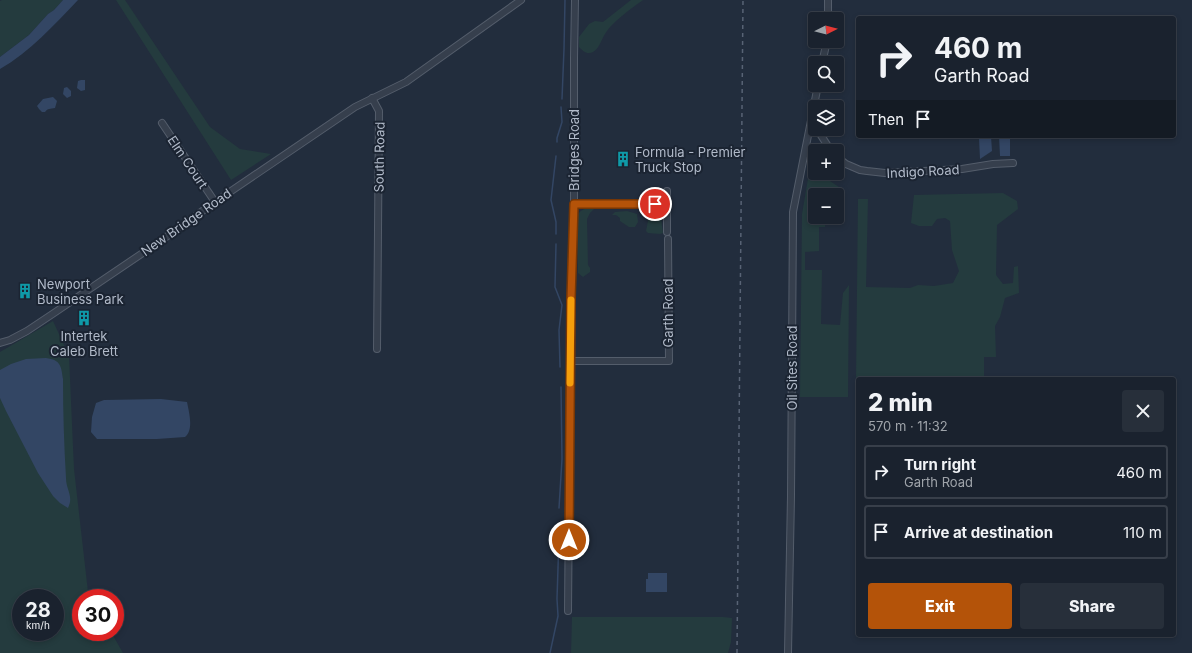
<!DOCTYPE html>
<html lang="en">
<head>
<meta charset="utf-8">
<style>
	body { margin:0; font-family:Inter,sans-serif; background:#272f3a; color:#f1f3f6; height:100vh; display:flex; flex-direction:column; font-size:15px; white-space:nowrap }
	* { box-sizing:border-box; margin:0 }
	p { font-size:13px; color:#9fa4aa }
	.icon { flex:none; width:22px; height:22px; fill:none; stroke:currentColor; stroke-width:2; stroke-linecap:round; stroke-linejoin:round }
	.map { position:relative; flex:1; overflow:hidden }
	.panel { position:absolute; left:856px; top:377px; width:320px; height:260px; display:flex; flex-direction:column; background:#1a222e; border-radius:4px; box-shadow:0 2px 6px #0003,0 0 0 1px #383f4a }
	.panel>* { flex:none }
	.guide { position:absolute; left:856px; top:16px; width:320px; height:122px; border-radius:4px; box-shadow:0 2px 6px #0003,0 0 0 1px #383f4a; background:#1a222e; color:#f1f3f6; overflow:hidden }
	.needle { width:26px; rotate:84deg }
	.controls { position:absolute; left:808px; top:12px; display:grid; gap:8px }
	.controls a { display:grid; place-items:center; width:36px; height:36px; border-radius:4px; background:#1a222e; box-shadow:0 2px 6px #0003,0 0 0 1px #383f4a; font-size:20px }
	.speed { position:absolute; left:12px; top:589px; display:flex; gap:8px; font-size:20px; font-weight:700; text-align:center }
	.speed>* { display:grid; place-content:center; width:52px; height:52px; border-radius:50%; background:#1a222e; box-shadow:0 2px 6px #0003,0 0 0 1px #383f4a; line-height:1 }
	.speed small { font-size:10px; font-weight:400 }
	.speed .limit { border:6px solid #d22; background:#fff; color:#111 }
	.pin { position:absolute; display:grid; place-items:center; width:34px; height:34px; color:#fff; margin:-17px; border:2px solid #fff; border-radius:50%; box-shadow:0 1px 4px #0007 }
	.me { position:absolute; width:44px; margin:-22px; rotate:0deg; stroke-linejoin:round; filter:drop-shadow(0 0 3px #0008) }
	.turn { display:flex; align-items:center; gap:14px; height:84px; padding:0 12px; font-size:18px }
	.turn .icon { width:52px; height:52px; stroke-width:2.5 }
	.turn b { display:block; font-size:28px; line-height:34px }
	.then { display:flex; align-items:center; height:38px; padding:0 12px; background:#0003; gap:8px; font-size:15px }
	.round { display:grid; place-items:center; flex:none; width:42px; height:42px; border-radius:4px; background:#272f3a }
	.overview { display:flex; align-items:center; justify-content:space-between; height:68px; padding:0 12px }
	h1 { font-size:24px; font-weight:800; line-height:30px }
	.cta { display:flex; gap:8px; margin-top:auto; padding:8px 12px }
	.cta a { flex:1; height:46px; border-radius:4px; background:#b45309; color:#fff; font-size:16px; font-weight:800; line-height:46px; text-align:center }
	.cta a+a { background:#272f3a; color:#f1f3f6 }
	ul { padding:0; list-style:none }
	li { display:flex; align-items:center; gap:12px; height:54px; margin:0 8px 6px; padding:0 4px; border:2px solid #383f4a; border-radius:4px }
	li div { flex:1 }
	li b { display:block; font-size:15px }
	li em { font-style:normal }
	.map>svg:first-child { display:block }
	.green { fill:#243b3e; fill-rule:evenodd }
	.water { fill:#334664 }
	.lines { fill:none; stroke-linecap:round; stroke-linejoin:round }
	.stream { stroke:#334664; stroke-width:1.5 }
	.minor-casing { stroke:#545d6b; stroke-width:8 }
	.minor { stroke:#363f4d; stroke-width:6 }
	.rail { stroke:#586375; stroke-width:1.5; stroke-dasharray:4 4; stroke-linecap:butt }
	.route-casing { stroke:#753606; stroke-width:10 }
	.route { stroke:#b45309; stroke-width:7 }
	.slow { stroke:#f59e0b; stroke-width:7 }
	.labels { text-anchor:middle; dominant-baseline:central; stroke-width:4; stroke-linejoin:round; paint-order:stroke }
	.street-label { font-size:13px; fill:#b1bac9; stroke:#1b2432 }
	.poi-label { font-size:13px; fill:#b1bac9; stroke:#1b2432; text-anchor:start }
</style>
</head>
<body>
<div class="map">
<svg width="1192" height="653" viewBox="0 0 1192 653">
	<rect width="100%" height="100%" fill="#222d3d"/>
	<path class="green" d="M2,0H63L54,10L48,14L29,35L0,57V1Z
		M116,0H125L210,127L240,149L271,154L231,180Z
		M631,0H643C633,7 614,21 607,31C602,37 600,48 593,52C587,55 583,51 579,47V37L589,24L595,21L603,22Z
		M814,164L815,165V173H822L827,179L839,187L838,206H837V195H815V217H825V227H819V251L805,252V270H822L821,324L840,325L843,293L849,285L848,397H800L802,214L810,167Z
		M1003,193L1017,201L1018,209L997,225L996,275L1003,284L1013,283L1014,267L1018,266L1019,293L1005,298L1000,317L995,326L996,357H984V379H858V473L855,471L858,199H868L866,287L910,288L918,285L934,286L953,283L959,271L952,250L950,221L945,218L937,219L932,226H919L911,223L914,195Z
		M587,208H595L590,213L587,219L588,265L590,268V272L583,277L578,273L577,217C579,211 582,210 587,208Z
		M627,211L637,214L638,222L635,227H629L620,221V218L616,215H612L615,212Z
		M650,211L656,212L661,219L663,233L660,234L648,233L646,231Z
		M53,321L69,356L74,469L88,592L92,598H81V632H111L123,653H0V352ZM21,598H55V632H21Z
		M572,617H723L732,618L731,642L728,653H571Z"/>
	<path class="water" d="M63,0H78C54,25 30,52 0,69V57L29,35L48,14L54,10Z
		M81,80H85V90L81,91L77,88L78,81Z
		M67,87L71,91V96L67,98L63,94L64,88Z
		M53,97L57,101L55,108C50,109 48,108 45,112H42L39,109L37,106L43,99Z
		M991,136L992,151L980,159L979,138Z
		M999,136H1010V156H1000Z
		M46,358C61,360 61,366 63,379C63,412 64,445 66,478C66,490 74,496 68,508L60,503L53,496L38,473L6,411L0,398V370L11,364L26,359Z
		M161,399L187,402C189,412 194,430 185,437L157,439H97L91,432L92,417L96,403L104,400Z
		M648,573H667V592H646V579H648Z"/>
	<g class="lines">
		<path class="stream" d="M562,99L564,49L565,0
			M557,142V138L562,122L561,107
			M556,234V222L551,200L556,156
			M556,244L555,287L562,305L559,330L560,367
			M559,508L562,459L561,387
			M550,653L558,616L557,599L559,537"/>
		<g class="minor-casing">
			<path id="minor" d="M828,19V0
				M822,63L827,41
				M372,98L379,111L377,349
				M162,123L215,202
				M817,129L831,151
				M837,157L846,164L860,170L867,171L885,173L962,169L993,164L1013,163
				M667,191V232
				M574,204L667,203
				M0,343L10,340L27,331L54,313L159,242L215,202L355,107L406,82L521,0
				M570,361H669L668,239
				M568,611L571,282L574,204V58L575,0
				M788,653L791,496L793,212L818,85"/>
		</g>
		<use href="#minor" class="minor"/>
		<path class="rail" d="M737,653L743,0"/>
	</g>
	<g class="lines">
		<g class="route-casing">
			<path id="route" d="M569,540L571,298L574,204H655"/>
		</g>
		<use href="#route" class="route"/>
		<path class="slow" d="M570,383L571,300"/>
	</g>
	<defs>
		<g id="building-bare" transform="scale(1.2)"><path d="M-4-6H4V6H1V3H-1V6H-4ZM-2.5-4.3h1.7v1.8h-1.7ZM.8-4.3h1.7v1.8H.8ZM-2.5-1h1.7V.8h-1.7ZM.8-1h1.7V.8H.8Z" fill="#0f9aa8" stroke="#1b2432" stroke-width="2.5" paint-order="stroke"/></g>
	</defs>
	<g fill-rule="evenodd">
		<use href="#building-bare" x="623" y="159"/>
		<use href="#building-bare" x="25" y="291"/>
		<use href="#building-bare" x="84" y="318"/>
	</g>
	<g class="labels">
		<g class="street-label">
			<text transform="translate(574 150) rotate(-90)">Bridges Road</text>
			<text transform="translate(379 157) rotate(-89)">South Road</text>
			<text transform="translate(188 162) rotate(56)">Elm Court</text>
			<text transform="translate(923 171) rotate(-3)">Indigo Road</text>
			<text transform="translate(186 222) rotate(-35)">New Bridge Road</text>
			<text transform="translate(668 313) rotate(-90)">Garth Road</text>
			<text transform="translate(792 368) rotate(-90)">Oil Sites Road</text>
		</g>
		<g class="poi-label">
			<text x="635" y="152">Formula - Premier<tspan x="635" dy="15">Truck Stop</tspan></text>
			<text x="37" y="284">Newport<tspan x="37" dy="15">Business Park</tspan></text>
			<text x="84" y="336" text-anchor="middle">Intertek<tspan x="84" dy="15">Caleb Brett</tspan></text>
		</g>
	</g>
</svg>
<div class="controls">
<a><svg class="needle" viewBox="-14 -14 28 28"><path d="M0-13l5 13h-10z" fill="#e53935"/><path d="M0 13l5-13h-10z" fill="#9fa4aa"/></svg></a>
<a><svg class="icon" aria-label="search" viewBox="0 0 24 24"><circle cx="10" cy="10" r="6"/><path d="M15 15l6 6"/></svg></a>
<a><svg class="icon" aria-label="layers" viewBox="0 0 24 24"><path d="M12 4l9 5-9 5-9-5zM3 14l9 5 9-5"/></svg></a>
<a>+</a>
<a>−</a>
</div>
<div class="speed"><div>28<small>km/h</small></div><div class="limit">30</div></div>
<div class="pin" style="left:655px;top:204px;background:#d93025"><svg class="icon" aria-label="arrive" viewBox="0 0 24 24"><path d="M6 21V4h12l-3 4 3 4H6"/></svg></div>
<svg class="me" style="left:569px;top:540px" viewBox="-20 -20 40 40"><circle r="17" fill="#b45309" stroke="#fff" stroke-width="3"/><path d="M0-11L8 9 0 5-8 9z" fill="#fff"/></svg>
<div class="guide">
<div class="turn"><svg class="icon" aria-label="right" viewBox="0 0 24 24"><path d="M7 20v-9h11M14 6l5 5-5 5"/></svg><div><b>460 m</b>Garth Road</div></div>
<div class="then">Then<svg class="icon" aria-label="arrive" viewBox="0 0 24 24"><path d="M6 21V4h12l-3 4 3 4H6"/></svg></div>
</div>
<section class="panel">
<div class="overview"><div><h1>2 min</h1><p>570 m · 11:32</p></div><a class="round"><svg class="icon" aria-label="close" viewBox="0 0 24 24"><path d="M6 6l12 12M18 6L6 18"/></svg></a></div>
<ul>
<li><svg class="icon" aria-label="right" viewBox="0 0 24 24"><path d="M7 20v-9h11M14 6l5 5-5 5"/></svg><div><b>Turn right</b><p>Garth Road</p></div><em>460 m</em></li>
<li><svg class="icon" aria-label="arrive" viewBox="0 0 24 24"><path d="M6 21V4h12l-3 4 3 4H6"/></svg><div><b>Arrive at destination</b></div><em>110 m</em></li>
</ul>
<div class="cta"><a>Exit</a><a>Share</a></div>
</section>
</div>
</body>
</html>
